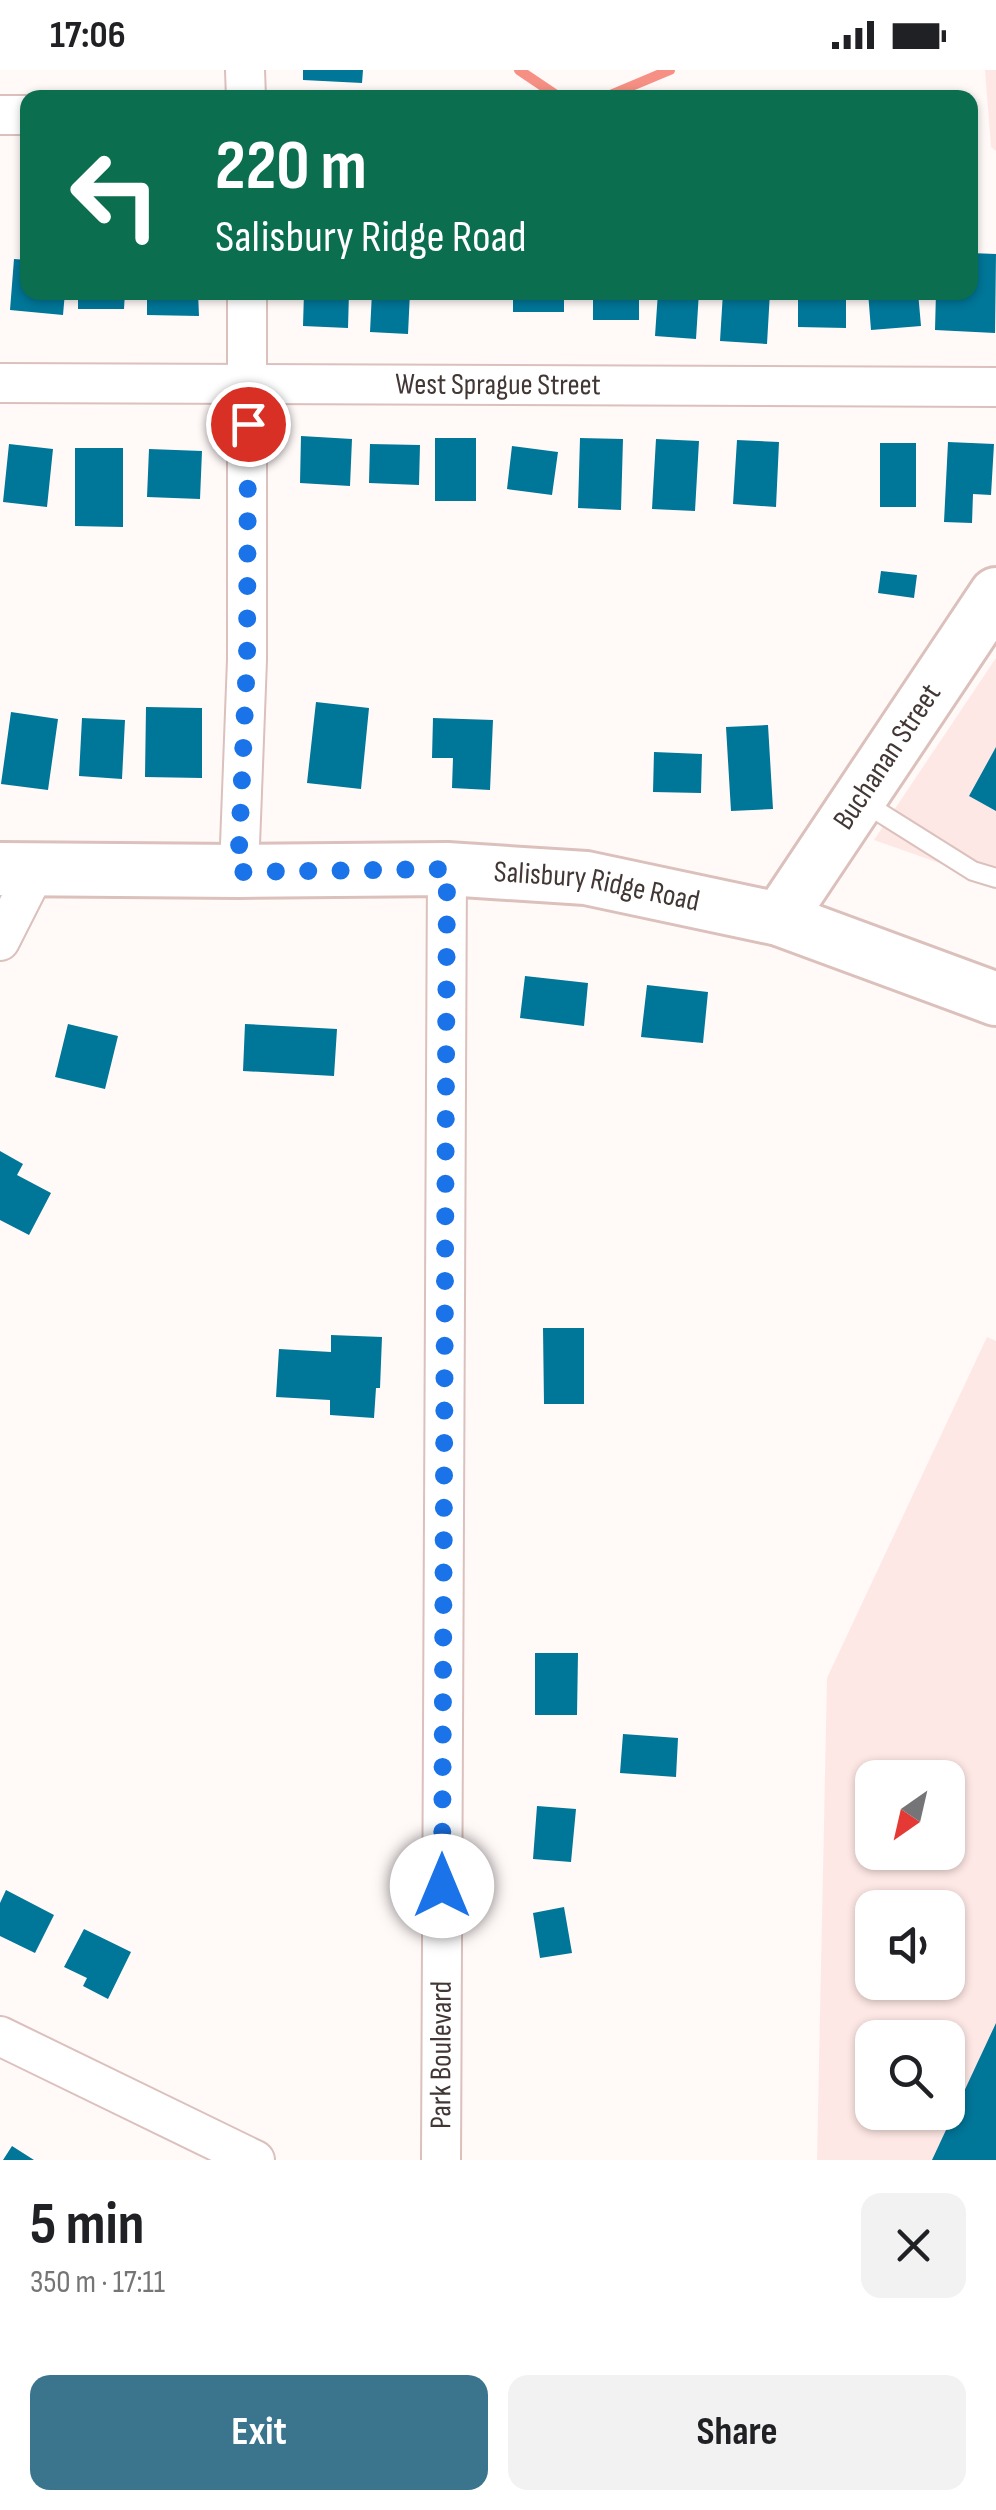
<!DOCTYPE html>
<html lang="en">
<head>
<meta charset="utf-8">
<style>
	body { margin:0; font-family:"Sofia Sans Condensed",sans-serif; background:#f2f2f2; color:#202124; height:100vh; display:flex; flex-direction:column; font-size:38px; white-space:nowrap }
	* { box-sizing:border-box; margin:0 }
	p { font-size:32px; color:#757577 }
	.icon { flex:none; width:55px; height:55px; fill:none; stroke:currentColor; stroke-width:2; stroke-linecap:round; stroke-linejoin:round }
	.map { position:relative; height:2090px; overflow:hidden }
	.details { display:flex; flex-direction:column; background:#fff; flex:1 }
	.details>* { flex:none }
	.banner { position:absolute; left:20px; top:20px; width:958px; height:210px; border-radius:20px; box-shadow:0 2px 8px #0004; background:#0b6e4f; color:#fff; overflow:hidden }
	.needle { width:65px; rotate:214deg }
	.buttons { position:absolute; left:855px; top:1690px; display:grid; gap:20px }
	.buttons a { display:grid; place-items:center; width:110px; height:110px; border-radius:20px; background:#fff; box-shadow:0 2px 8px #0004; font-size:50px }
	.pin { position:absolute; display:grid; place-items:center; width:85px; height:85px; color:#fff; margin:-42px; border:5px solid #fff; border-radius:50%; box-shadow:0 2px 10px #0007 }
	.me { position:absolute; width:110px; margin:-55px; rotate:0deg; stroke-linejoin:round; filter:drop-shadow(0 0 8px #0008) }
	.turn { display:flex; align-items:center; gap:35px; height:210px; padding:0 30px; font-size:45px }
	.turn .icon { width:130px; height:130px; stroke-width:2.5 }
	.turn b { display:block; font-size:70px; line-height:85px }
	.round { display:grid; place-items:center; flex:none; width:105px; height:105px; border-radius:20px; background:#f2f2f2 }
	.summary { display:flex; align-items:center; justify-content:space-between; height:170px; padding:0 30px }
	h1 { font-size:60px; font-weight:700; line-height:75px }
	.button { display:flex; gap:20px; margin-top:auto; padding:20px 30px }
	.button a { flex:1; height:115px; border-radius:20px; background:#3a758d; color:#fff; font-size:40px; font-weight:700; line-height:115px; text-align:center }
	.button a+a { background:#f2f2f2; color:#202124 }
	.status { display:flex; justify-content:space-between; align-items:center; height:70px; padding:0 50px; background:#fff; direction:ltr }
	.status svg { height:28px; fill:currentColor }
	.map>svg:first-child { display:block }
	.built { fill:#fee8e5; fill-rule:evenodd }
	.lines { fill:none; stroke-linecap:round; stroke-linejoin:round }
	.stream { stroke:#f79084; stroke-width:10 }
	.building { fill:#007698 }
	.lane-casing { stroke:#dbc0bc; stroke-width:22 }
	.street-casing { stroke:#dbc0bc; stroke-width:42 }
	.secondary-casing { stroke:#dbc0bc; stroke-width:58 }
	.lane { stroke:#fff; stroke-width:18 }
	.street { stroke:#fff; stroke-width:38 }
	.secondary { stroke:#fff; stroke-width:52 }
	.route { stroke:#1a73e8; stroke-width:18; stroke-dasharray:0 32.4 }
	.labels { text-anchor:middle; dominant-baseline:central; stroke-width:10; stroke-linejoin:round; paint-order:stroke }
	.street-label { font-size:30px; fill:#423735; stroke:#fff9f8 }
</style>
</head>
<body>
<div class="status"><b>17:06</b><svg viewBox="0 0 49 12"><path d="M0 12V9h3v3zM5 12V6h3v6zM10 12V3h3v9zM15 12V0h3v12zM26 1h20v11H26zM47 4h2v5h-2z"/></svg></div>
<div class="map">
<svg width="996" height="2090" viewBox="0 0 996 2090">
	<rect width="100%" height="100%" fill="#fff9f8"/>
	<path class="built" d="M985,0H996V81L991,77Z
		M996,588V813L874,770Z
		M987,1267L996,1271V2090H817L827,1608ZM872,1708H948V1782H872ZM872,1838H948V1912H872ZM872,1968H948V2042H872Z"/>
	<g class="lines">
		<path class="stream" d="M519,0L556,25L591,28
			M603,28L670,0"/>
	</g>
	<path class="building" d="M303,0H363L362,13L303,10Z
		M970,183L996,184L995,263L935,260L936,222H970Z
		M14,189L28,190V222H65L63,245L10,240Z
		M78,222H125L124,239H78Z
		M147,222H198L199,246L147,245Z
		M304,222H349L348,258L303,256Z
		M372,222H410L408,264L370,262Z
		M513,222H564V242H513Z
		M593,222H639V250H593Z
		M658,222H699L696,269L655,266Z
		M723,222H770L767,274L720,271Z
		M798,222H846V258L798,257Z
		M868,222H918L921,256L871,260Z
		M301,366L352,369L350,416L300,413Z
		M435,368H476V431H435Z
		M580,368L623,369L621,440L578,438Z
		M656,369L699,371L695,441L652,439Z
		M737,370L779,372L776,437L733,434Z
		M948,372L994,374L991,425L973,424L972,453L944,452Z
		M880,373H916V437H880Z
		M9,374L53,379L47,437L3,432Z
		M370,374L420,375L419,415L369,413Z
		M512,376L558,382L552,425L507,419Z
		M75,378H123V457L75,456Z
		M149,379L202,381L200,429L147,427Z
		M881,501L917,505L914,528L878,523Z
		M316,632L369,638L361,719L307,713Z
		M146,637L202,638V708L145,707Z
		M11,642L58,649L48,720L1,714Z
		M82,648L125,650L122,709L79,706Z
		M433,648L493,650L490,720L452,718L453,688H432Z
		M768,655L773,739L731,741L726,657Z
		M996,677V741L969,726Z
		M654,682L702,684L701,723L653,722Z
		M525,906L588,913L584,956L520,948Z
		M647,915L708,922L703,973L641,967Z
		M68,954L118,966L105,1019L55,1007Z
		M245,954L337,959L334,1006L243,1001Z
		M0,1081L23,1094L17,1105L51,1123L29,1165L0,1150Z
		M543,1258H584V1334H544Z
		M331,1265L382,1267L380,1318H376L374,1348L330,1345V1330L276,1327L279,1279L331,1282Z
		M535,1583H578L577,1645H535Z
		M623,1664L678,1668L676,1707L620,1703Z
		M537,1736L576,1739L571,1792L533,1789Z
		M6,1820L54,1845L35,1883L0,1866V1833Z
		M564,1837L572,1883L540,1888L533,1843Z
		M84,1859L131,1882L108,1929L83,1916L87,1908L64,1897Z
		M996,1953V2090H932Z
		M12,2076L34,2090H3Z"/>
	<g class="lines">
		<g class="lane-casing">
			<path id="lane" d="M863,732L973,801L996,808"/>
		</g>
		<g class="street-casing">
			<g id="street">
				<path d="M245,0L246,28"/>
				<path d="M0,45H28"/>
				<path id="s1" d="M0,313L996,317"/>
				<path d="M239,801L247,590V222"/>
				<path d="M0,871L36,800"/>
				<path d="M0,1966L255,2090"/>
				<path id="s2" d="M441,2090L447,799"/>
			</g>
		</g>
		<g class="secondary-casing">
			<g id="secondary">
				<path id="s3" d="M0,799L239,801L447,799L586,808L779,849L996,929"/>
				<path id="s4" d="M779,849L996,524"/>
			</g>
		</g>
		<use href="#lane" class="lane"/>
		<use href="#street" class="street"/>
		<use href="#secondary" class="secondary"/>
	</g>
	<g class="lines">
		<path class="route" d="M248,354L247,590L238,802L447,799L442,1816"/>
	</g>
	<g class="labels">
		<g class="street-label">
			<text stroke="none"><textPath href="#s1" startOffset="498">West Sprague Street</textPath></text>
			<text stroke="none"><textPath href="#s4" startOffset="195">Buchanan Street</textPath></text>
			<text stroke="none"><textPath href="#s3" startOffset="598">Salisbury Ridge Road</textPath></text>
			<text stroke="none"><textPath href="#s2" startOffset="105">Park Boulevard</textPath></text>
		</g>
	</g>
</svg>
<div class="buttons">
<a><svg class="needle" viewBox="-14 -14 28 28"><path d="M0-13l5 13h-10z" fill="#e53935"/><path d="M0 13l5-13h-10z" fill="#757577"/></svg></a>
<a><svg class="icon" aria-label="sound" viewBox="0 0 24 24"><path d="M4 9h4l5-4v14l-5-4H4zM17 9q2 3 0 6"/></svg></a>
<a><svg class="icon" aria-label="search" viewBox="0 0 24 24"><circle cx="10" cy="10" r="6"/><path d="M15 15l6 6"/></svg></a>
</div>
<div class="pin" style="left:248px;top:354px;background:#d93025"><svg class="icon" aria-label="arrive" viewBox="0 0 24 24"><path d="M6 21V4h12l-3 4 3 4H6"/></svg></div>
<svg class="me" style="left:442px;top:1816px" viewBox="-20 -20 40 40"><circle r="19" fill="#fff"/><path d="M0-13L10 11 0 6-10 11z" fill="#1a73e8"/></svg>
<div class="banner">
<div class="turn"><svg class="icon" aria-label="left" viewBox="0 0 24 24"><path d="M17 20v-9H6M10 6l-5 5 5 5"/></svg><div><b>220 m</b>Salisbury Ridge Road</div></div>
</div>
</div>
<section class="details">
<div class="summary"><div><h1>5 min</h1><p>350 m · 17:11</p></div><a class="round"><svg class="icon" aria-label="close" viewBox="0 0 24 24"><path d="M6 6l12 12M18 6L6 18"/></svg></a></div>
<div class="button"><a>Exit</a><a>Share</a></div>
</section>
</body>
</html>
